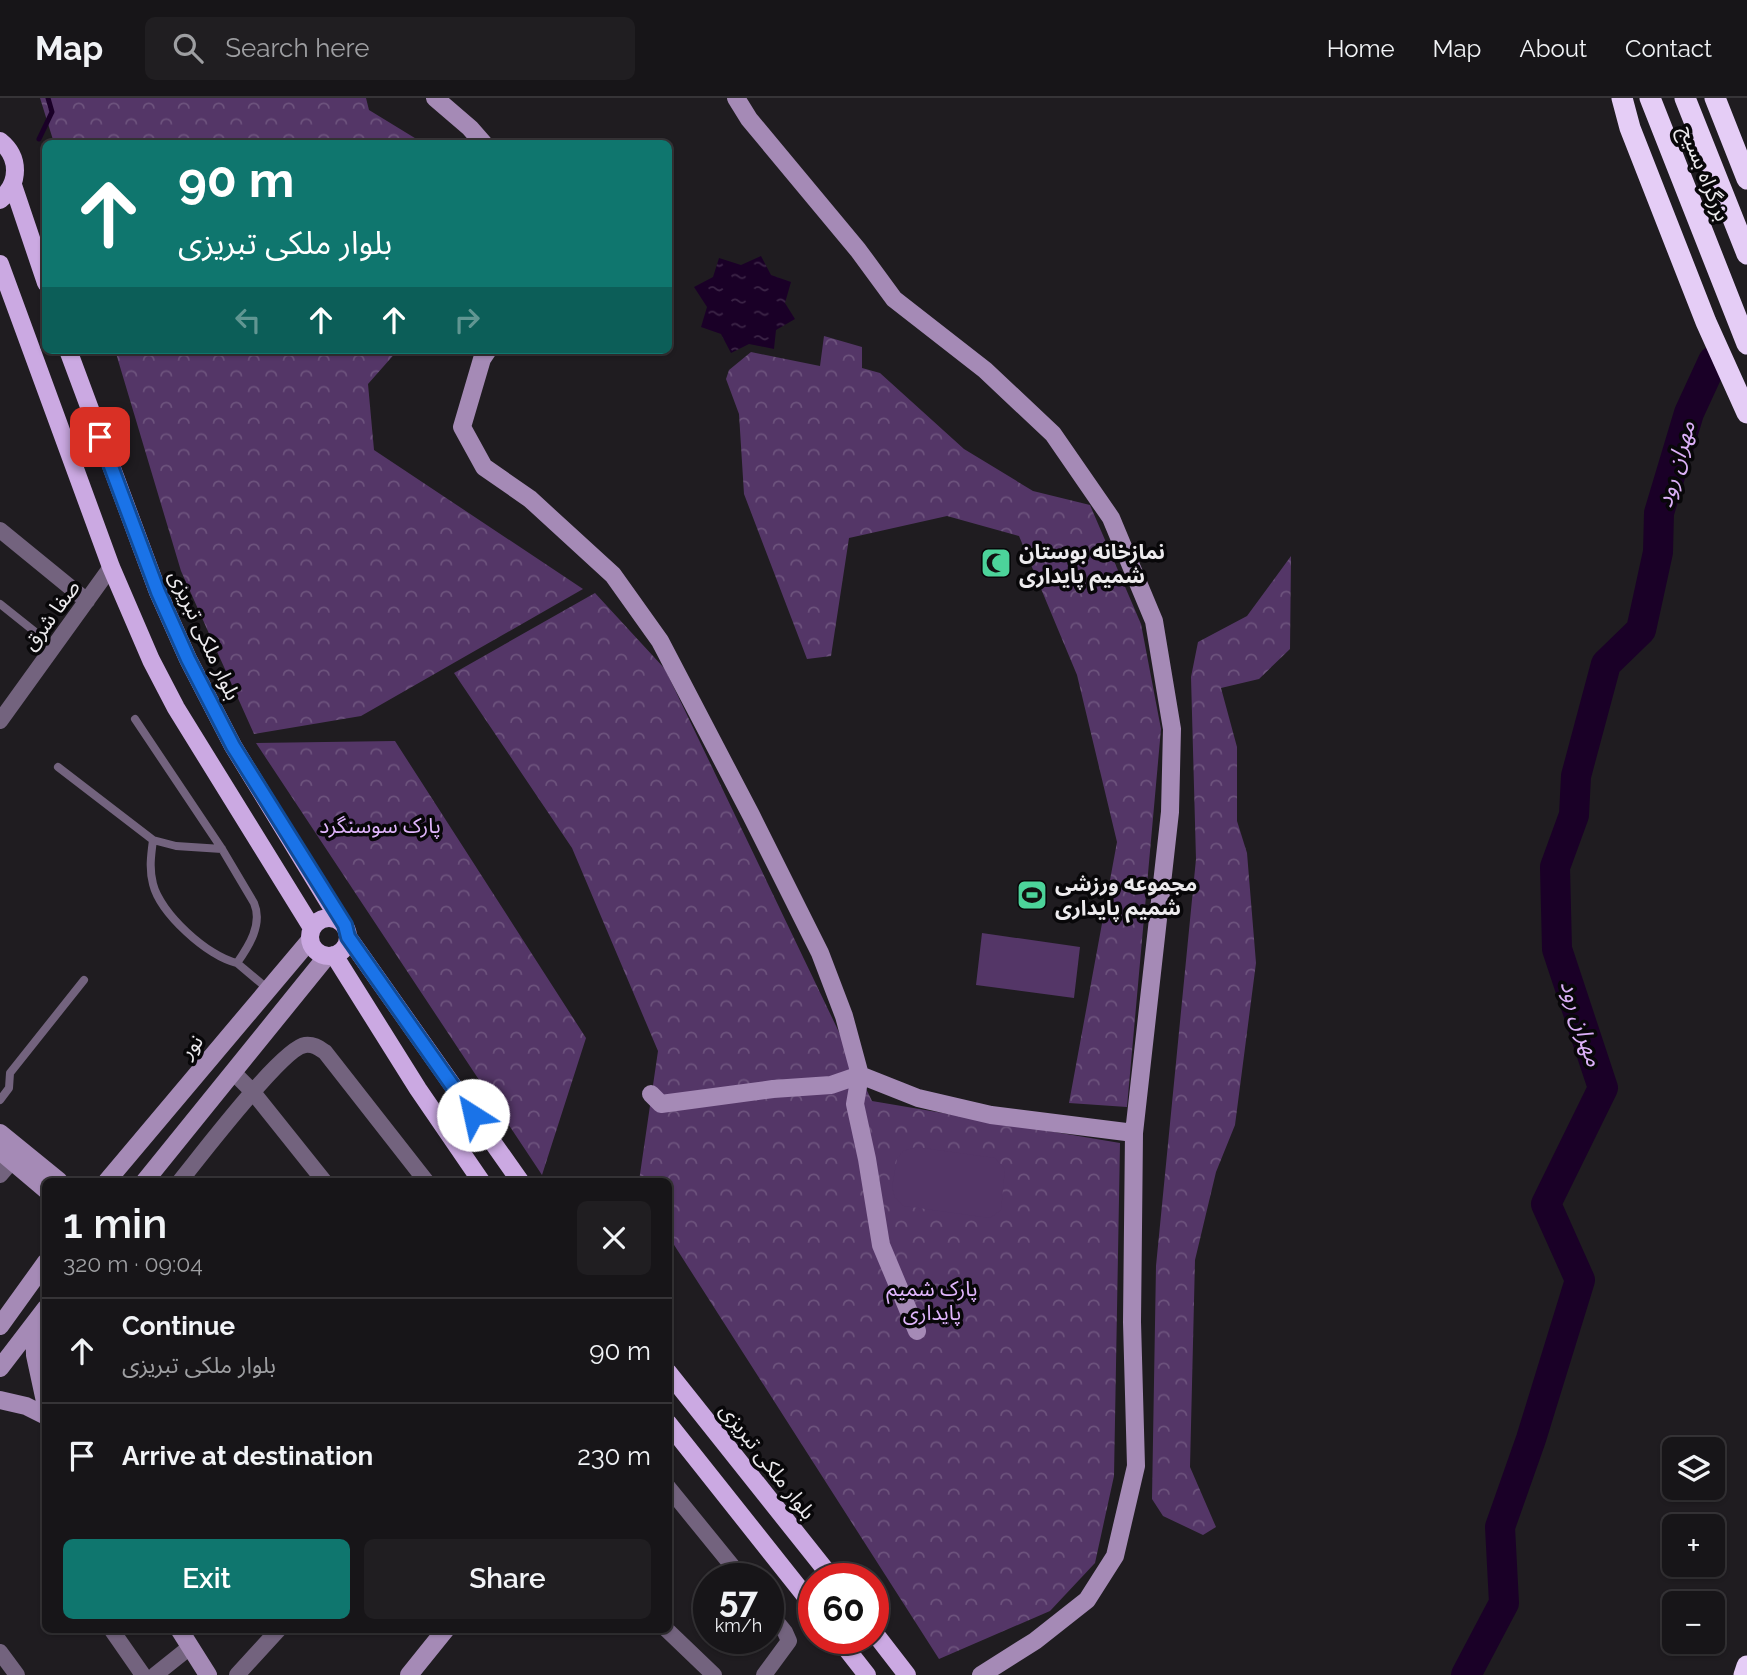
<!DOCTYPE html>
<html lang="en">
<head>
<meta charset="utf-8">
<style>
	body { margin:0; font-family:Raleway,"Noto Sans Arabic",sans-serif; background:#201e21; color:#f1f3f6; height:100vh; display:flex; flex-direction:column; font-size:26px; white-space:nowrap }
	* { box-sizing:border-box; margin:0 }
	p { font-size:23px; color:#9e9fa2 }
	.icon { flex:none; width:38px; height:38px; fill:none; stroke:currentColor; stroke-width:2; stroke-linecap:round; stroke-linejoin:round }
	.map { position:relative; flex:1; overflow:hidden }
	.details { position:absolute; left:42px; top:1080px; width:630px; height:455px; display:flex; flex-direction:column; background:#171518; border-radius:10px; box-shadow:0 2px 5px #0004,0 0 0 2px #363437 }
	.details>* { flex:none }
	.banner { position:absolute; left:42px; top:42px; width:630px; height:214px; border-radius:10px; box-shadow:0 2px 5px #0004,0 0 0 2px #363437; background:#0f766e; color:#fff; overflow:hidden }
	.fabs { position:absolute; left:1662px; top:1339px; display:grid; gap:14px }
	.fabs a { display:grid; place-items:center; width:63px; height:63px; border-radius:10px; background:#171518; box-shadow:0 2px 5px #0004,0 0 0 2px #363437; font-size:35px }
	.speed { position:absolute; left:693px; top:1465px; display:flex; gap:14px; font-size:35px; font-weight:700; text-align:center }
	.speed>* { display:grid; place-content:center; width:91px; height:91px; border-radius:50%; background:#171518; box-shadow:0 2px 5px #0004,0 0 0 2px #363437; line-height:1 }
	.speed small { font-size:18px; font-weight:400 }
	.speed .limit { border:10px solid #d22; background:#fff; color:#111 }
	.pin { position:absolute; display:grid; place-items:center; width:60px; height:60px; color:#fff; margin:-30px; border-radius:14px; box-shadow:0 4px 10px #0006 }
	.me { position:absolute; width:77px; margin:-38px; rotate:325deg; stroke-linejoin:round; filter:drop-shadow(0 0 5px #0008) }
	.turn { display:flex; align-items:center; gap:24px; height:147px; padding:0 21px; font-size:32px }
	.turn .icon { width:91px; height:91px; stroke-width:2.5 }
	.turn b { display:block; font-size:49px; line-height:60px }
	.lanes { display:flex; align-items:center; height:66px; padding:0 21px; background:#0003; justify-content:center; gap:35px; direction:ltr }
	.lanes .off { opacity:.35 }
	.round { display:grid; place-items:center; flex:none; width:74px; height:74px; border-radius:10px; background:#201e21 }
	.overview { display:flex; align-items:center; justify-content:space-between; height:119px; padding:0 21px }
	h1 { font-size:42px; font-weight:600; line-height:52px }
	.action { display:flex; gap:14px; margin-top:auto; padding:14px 21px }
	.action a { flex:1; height:80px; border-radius:10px; background:#0f766e; color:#fff; font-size:28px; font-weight:600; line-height:80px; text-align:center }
	.action a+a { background:#201e21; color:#f1f3f6 }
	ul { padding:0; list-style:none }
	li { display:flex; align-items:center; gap:21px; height:105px; padding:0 21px; border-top:2px solid #363437 }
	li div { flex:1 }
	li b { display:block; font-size:26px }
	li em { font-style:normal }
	header { display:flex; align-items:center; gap:42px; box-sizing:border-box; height:98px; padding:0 35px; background:#171518; border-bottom:2px solid #363437 }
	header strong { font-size:33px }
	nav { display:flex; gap:38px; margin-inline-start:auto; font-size:24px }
	.search { width:490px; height:63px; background:#201e21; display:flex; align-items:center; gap:18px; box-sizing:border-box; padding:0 24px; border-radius:10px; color:#9e9fa2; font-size:26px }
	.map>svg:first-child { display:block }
	.forest { fill:url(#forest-crowns) }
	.garden { fill:#543667 }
	.water { fill:url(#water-ripples) }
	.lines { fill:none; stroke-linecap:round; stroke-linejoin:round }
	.stream { stroke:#1a0027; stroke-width:5 }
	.river { stroke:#1a0027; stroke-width:30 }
	.lane { stroke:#73637e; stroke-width:8 }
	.street { stroke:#73637e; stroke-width:16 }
	.secondary { stroke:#a58ab6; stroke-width:18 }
	.primary { stroke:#cba9e2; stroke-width:18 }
	.highway { stroke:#e5cdf6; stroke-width:21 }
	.route-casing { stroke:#114b97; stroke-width:18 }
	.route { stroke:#1a73e8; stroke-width:12 }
	.labels { text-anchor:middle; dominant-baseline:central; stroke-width:7; stroke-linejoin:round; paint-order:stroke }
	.street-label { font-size:21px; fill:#edebee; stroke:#080709 }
	.poi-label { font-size:21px; font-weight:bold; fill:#edebee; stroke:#080709; text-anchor:start }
	.park-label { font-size:21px; fill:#e1b6fd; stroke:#080709 }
	.water-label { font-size:23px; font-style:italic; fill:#dbb0f7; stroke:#080709 }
</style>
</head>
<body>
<header>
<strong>Map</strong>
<div class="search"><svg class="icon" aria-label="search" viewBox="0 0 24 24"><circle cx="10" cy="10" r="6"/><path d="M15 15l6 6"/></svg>Search here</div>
<nav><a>Home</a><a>Map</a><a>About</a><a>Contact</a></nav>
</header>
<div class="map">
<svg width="1747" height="1577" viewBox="0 0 1747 1577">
	<defs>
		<pattern id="forest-crowns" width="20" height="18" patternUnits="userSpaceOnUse" patternTransform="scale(1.75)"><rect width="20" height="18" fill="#543667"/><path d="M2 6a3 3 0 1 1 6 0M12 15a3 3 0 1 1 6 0" fill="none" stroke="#6d537d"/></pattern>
		<pattern id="water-ripples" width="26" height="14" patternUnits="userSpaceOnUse" patternTransform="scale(1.75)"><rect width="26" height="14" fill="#1a0027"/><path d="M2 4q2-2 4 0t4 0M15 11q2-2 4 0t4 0" fill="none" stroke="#3c2547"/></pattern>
	</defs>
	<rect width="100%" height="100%" fill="#1f1c20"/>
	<path class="forest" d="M40,0H366L369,12L423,45H54Z
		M824,238L862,249V270L880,275L964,351L1033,393L1090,407L1141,526L1161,631L1127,1009L1069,1005L1117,744L1077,577L1019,438L947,418L849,440L831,558L807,561L744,396L739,316L726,281L729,272L751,254L820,268Z
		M115,252H398L368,286L374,352L583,491L361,618L254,636L181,473Z
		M1291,458L1290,551L1259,581L1221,590L1237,649V723L1247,755L1256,865L1235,1027L1216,1074L1195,1162L1190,1369L1216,1429L1203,1437L1163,1418L1152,1401L1156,1168L1196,761L1191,579L1198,544L1247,518Z
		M595,495L665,571L872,1003L1120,1045L1114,1378L1095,1465L1050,1513L939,1561L669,1139L668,1083H639L658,953L572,750L454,575Z
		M395,643L586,940L542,1077L256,645Z"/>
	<path class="garden" d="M982,835L1080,849L1074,900L976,887Z
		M916,1049L995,1060L1005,1071L1001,1112L990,1120L904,1108L895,1100L892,1089L897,1061L903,1053Z"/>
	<path class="water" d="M761,158L771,177L791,184L785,205L795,221L776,232L774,251L749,246L731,255L721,236L701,229L707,209L694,189L713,179L719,160L741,167Z"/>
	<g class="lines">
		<path class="stream" d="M39,41L52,14L48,0"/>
		<path class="river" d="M1466,1577L1504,1505L1500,1429L1531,1341L1580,1182L1546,1106L1603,990L1557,851L1555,769L1574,717L1576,678L1606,566L1641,532L1658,454L1659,415L1689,315L1713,263"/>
		<path class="lane" d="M0,506L54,549
			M135,621L222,751L254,805C263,826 249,848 237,865L268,891
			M58,669L153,742L176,748L222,751
			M153,742C151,757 149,771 153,786C160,815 208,859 237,865
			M0,1002L9,990L10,975L84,882"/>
		<path class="street" d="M0,432L87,503
			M0,623L111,469
			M233,974L252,993L324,1083
			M0,1077L12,1063
			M180,1083C199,1060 282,950 305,947C314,946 319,950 325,954L426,1083
			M668,1389L742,1480
			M111,1531L143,1577
			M666,1531L714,1577
			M0,1554L17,1577
			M155,1577L190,1549
			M237,1577L279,1531
			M764,1577L789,1543L785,1534L768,1513"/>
		<path class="secondary" d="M435,0L470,30L484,46
			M736,0L749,21L858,152L894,201L985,272L1053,336L1111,420L1154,523L1172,631L1170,714L1134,1035L1132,1224L1136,1368L1115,1458L1087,1502L1035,1543L981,1577
			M488,252L482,261L462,329L484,369L530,401L613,477L660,543L751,717L820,855L844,918L860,977L918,1000L991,1017L1134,1035
			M651,996L661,1006L773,991L831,987L860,977L855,1006L867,1061L881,1147L917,1233
			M0,1035L59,1083
			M0,1053L46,1092
			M107,1083L310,842
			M145,1083L327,858
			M34,1226L35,1257L46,1308
			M0,1228L46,1164
			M0,1270L46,1210
			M0,1302L26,1308L46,1318
			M179,1531L208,1577
			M409,1577L446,1531"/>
		<path class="primary" d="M0,43C20,59 20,85 0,102
			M13,87L46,185
			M0,166L111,469L151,562L176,610L312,830
			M68,252L158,494L188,561L233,648L340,823
			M310 839a19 19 0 1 1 38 0a19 19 0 1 1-38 0Z
			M348,839L520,1083
			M334,857L418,991L481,1083
			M668,1274L832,1480
			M668,1325L814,1509
			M873,1533L907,1577
			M838,1540L867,1577"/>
		<path class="highway" d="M1622,0L1630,30L1706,224L1747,315
			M1650,0L1747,246
			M1685,0L1747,156
			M1715,0L1747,81
			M1744,1577L1747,1568"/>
	</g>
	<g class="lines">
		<g class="route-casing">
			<path id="route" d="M100,339L158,494L188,561L233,648L345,827L348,839L473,1017"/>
		</g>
		<use href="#route" class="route"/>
	</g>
	<defs>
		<g id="mosque-square" transform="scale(1.575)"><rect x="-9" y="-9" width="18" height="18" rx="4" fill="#4cd39a" stroke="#080709"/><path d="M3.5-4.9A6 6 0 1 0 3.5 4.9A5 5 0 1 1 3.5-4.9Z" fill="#111"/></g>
		<g id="stadium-square" transform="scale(1.575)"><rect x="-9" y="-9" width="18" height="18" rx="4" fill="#4cd39a" stroke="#080709"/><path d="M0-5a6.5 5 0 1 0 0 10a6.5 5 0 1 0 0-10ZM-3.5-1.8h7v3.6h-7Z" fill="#111"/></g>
	</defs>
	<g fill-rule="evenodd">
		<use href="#mosque-square" x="996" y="465"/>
		<use href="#stadium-square" x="1032" y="797"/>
	</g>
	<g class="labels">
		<g class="street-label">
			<text transform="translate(1705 75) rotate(68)">بزرگراه بسیج</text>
			<text transform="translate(51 517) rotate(-54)">صفا شرق</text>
			<text transform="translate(205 537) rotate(65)">بلوار ملکى تبریزى</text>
			<text transform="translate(191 948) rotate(-50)">نور</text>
			<text transform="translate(768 1363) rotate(52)">بلوار ملکى تبریزى</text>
		</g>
		<g class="poi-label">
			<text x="1019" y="453">نمازخانه بوستان<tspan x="1019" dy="24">شمیم پایداری</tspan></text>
			<text x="1055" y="785">مجموعه ورزشی<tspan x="1055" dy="24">شمیم پایداری</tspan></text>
		</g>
		<g class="park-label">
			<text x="380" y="727">پارک سوسنگرد</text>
			<text x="932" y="1190">پارک شمیم<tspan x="932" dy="24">پایداری</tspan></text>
		</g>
		<g class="water-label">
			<text transform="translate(1675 366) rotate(-74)">مهران رود</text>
			<text transform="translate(1582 925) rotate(72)">مهران رود</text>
		</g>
	</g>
</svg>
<div class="fabs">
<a><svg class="icon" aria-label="layers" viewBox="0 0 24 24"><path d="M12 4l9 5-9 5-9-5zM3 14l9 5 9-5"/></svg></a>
<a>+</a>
<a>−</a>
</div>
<div class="speed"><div>57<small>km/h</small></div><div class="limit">60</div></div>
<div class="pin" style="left:100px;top:339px;background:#d93025"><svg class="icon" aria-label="arrive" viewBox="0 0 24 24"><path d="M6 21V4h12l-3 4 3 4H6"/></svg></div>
<svg class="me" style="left:473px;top:1017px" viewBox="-20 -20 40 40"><circle r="19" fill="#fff"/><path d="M0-13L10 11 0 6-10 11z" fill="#1a73e8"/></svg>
<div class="banner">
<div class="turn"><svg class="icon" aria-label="ahead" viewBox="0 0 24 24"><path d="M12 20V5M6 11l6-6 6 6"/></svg><div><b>90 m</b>بلوار ملکى تبریزى</div></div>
<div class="lanes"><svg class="icon off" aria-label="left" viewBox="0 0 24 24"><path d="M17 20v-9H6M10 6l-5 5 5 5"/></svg><svg class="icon" aria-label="ahead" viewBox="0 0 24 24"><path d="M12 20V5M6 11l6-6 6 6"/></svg><svg class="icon" aria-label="ahead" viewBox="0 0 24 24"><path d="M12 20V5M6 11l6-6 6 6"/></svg><svg class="icon off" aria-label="right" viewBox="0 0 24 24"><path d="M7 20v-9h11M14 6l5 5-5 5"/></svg></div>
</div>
<section class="details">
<div class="overview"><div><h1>1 min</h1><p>320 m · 09:04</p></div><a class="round"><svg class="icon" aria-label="close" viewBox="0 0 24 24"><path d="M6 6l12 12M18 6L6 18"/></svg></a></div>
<ul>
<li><svg class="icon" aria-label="ahead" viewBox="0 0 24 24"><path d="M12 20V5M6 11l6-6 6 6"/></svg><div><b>Continue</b><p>بلوار ملکى تبریزى</p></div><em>90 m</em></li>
<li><svg class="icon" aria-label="arrive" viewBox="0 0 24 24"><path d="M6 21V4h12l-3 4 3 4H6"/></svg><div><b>Arrive at destination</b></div><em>230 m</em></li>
</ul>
<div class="action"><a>Exit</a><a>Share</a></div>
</section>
</div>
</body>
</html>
